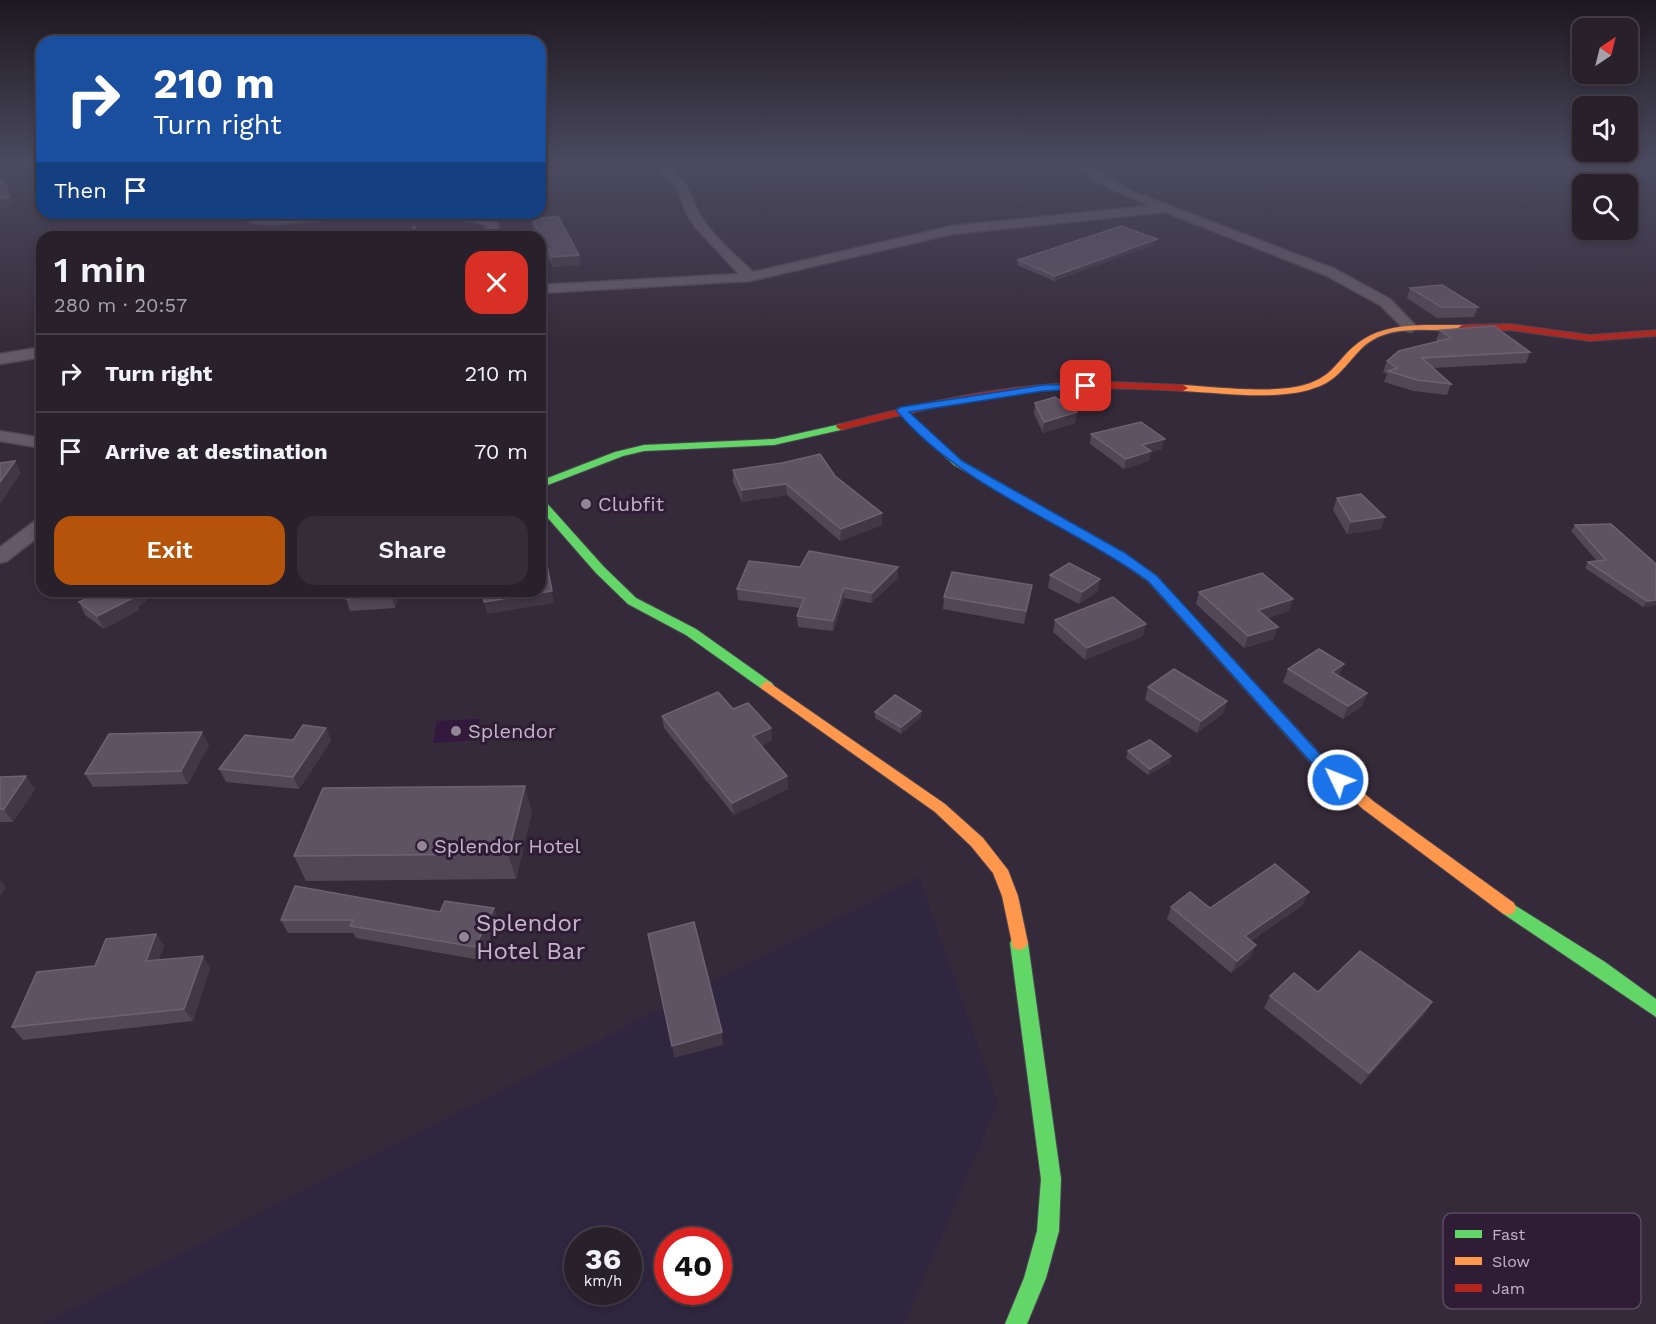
<!DOCTYPE html>
<html lang="en">
<head>
<meta charset="utf-8">
<style>
	body { margin:0; font-family:"Work Sans",sans-serif; background:#342d37; color:#f1f3f6; height:100vh; display:flex; flex-direction:column; font-size:22px; white-space:nowrap }
	* { box-sizing:border-box; margin:0 }
	p { font-size:20px; color:#a5a3a9 }
	.icon { flex:none; width:33px; height:33px; fill:none; stroke:currentColor; stroke-width:2; stroke-linecap:round; stroke-linejoin:round }
	.map { position:relative; flex:1; overflow:hidden }
	.side { position:absolute; left:36px; top:231px; width:510px; height:366px; display:flex; flex-direction:column; background:#28202b; border-radius:18px; box-shadow:0 3px 9px #0003,0 0 0 2px #443e47 }
	.side>* { flex:none }
	.top-card { position:absolute; left:36px; top:36px; width:510px; height:183px; border-radius:18px; box-shadow:0 3px 9px #0003,0 0 0 2px #443e47; background:#1a4fa0; color:#fff; overflow:hidden }
	.needle { width:39px; rotate:35deg }
	.tools { position:absolute; left:1572px; top:18px; display:grid; gap:12px }
	.tools a { display:grid; place-items:center; width:66px; height:66px; border-radius:12px; background:#28202b; box-shadow:0 3px 9px #0003,0 0 0 2px #443e47; font-size:30px }
	.speed { position:absolute; left:564px; top:1227px; display:flex; gap:12px; font-size:30px; font-weight:700; text-align:center }
	.speed>* { display:grid; place-content:center; width:78px; height:78px; border-radius:50%; background:#28202b; box-shadow:0 3px 9px #0003,0 0 0 2px #443e47; line-height:1 }
	.speed small { font-size:15px; font-weight:400 }
	.speed .limit { border:9px solid #d22; background:#fff; color:#111 }
	.pin { position:absolute; display:grid; place-items:center; width:51px; height:51px; color:#fff; margin:-26px; border-radius:12px; box-shadow:0 3px 9px #0006 }
	.me { position:absolute; width:66px; margin:-33px; rotate:313deg; stroke-linejoin:round; filter:drop-shadow(0 0 4px #0008) }
	.turn { display:flex; align-items:center; gap:21px; height:126px; padding:0 18px; font-size:27px }
	.turn .icon { width:78px; height:78px; stroke-width:2.5 }
	.turn b { display:block; font-size:42px; line-height:51px }
	.then { display:flex; align-items:center; height:57px; padding:0 18px; background:#0003; gap:12px; font-size:22px }
	.round { display:grid; place-items:center; flex:none; width:63px; height:63px; border-radius:18px; background:#342d37 }
	.headline { display:flex; align-items:center; justify-content:space-between; height:102px; padding:0 18px }
	h1 { font-size:36px; font-weight:600; line-height:45px }
	.cta { display:flex; gap:12px; margin-top:auto; padding:12px 18px }
	.cta a { flex:1; height:69px; border-radius:18px; background:#b45309; color:#fff; font-size:24px; font-weight:600; line-height:69px; text-align:center }
	.cta a+a { background:#342d37; color:#f1f3f6 }
	ul { padding:0; list-style:none }
	li { display:flex; align-items:center; gap:18px; height:78px; padding:0 18px; border-top:2px solid #443e47 }
	li div { flex:1 }
	li b { display:block; font-size:22px }
	li em { font-style:normal }
	.map>svg:first-child { display:block }
	.green { fill:#2e273f; fill-rule:evenodd }
	.water { fill:#33193d }
	.lines { fill:none; stroke-linecap:round; stroke-linejoin:round }
	.street-casing { stroke:#4f4553; stroke-width:3 }
	.fast-casing { stroke:#4f4553; stroke-width:2 }
	.slow-casing { stroke:#4f4553; stroke-width:2 }
	.jam-casing { stroke:#4f4553; stroke-width:2 }
	.street { fill:#645a67; fill-rule:evenodd }
	.fast { fill:#63d668; fill-rule:evenodd }
	.slow { fill:#ff974d; fill-rule:evenodd }
	.jam { fill:#b3261e; fill-rule:evenodd }
	.wall { fill:#524756 }
	.shaded-wall { fill:#413745 }
	.building { fill:#5e5362; stroke:#6e6272; stroke-width:1.5 }
	.route { fill:#1a73e8; stroke:#114b97; stroke-width:1.5 }
	.poi-dot { fill:#938497; stroke:#2e1d34; stroke-width:2 }
	.labels { text-anchor:middle; dominant-baseline:central; stroke-width:6; stroke-linejoin:round; paint-order:stroke }
	.poi-label { font-size:20px; fill:#c5b4c9; stroke:#2e1d34; text-anchor:start }
	.near-poi-label { font-size:24px; fill:#c5b4c9; stroke:#2e1d34; text-anchor:start }
	.key { fill:#2e1d34; stroke:#5b4a61; stroke-width:1.5 }
	.key-label { font-size:16px; fill:#c5b4c9 }
</style>
</head>
<body>
<div class="map">
<svg width="1656" height="1324" viewBox="0 0 1656 1324">
	<rect width="100%" height="100%" fill="#352a39"/>
	<path class="green" d="M919,877L998,1103L904,1324H43ZM578,1240H628V1292H578ZM668,1240H718V1292H668Z"/>
	<path class="water" d="M480,719L475,740L433,743L437,721Z"/>
	<g class="lines">
		<g class="street-casing">
			<path id="street" d="M664,163H674V173C694,190 690,201 703,220C717,240 736,256 753,272L952,226L1150,206L1101,184L1073,163C1092,162 1113,182 1131,191L1335,269L1390,299L1418,328L1411,332L1406,331L1380,305L1325,275L1165,212L952,234L750,281L540,293V285L739,274L696,228L686,213L678,188L662,174Z
				M228,213L272,216L329,213H471L483,215L499,224L496,237H484L486,226C442,206 324,221 272,224L253,223Z
				M42,347V357L0,364V354Z
				M0,431L42,438V448L0,441Z
				M42,519V534L7,561L0,563V547L35,521Z"/>
		</g>
		<g class="fast-casing">
			<path id="fast" d="M901,407L962,461L1124,553L1157,576L1172,594L1170,597H1162L1149,582L1116,559L954,465L897,412L896,410Z
				M841,424L846,427L845,429L774,445L644,451L623,456L540,488V481L615,452L644,445L774,439Z
				M540,499L544,500L604,567L636,598L696,629L772,683L774,686L772,689H762L686,635L628,604L596,573L540,509Z
				M1508,901L1605,962L1656,999V1017L1502,913L1500,908L1502,903Z
				M1019,936L1025,938L1028,943L1061,1179L1059,1231L1046,1278L1027,1324H1005L1024,1278L1037,1231L1041,1179L1010,943L1013,938Z"/>
		</g>
		<g class="slow-casing">
			<path id="slow" d="M1425,325H1462L1466,328L1462,331C1429,331 1387,323 1361,349C1348,362 1338,379 1320,386C1282,402 1224,393 1183,391L1178,388L1183,385C1218,387 1284,396 1315,381C1328,376 1337,364 1346,354C1368,330 1393,326 1425,325Z
				M767,681L945,804L983,838L1008,870L1018,896L1028,943L1025,948L1019,950L1013,948L1002,896L993,873L971,846L935,812L762,689L760,686Z
				M1317,755L1322,756L1373,801L1514,903L1516,908L1514,913L1508,915L1502,913L1363,809L1312,764L1310,760L1312,756Z"/>
		</g>
		<g class="jam-casing">
			<path id="jam" d="M1510,324L1590,335L1656,330V336L1590,341L1510,330L1462,331L1458,328L1462,325Z
				M1110,382L1183,385L1188,388L1183,391C1145,389 1106,387 1068,389C990,393 916,411 841,430L836,427L837,425C926,401 1018,381 1110,382Z
				M1166,590L1170,591L1322,756L1324,760L1322,764H1312L1162,597L1160,594L1162,591Z"/>
		</g>
		<use href="#street" class="street"/>
		<use href="#fast" class="fast"/>
		<use href="#slow" class="slow"/>
		<use href="#jam" class="jam"/>
	</g>
	<path class="wall" d="M532,219L581,265L553,267L540,241V237H538L533,228Z
		M1156,244L1054,281L1017,265L1018,260Z
		M1410,288L1478,307L1474,317L1437,318L1407,298Z
		M1440,330L1530,352L1526,363L1433,368L1451,384L1447,395L1413,391L1384,382L1387,374L1383,372L1387,361L1438,341L1436,340Z
		M1035,403L1075,423L1043,433L1034,414Z
		M1091,434L1162,449L1151,452L1149,461L1124,469L1090,444Z
		M733,470L835,476L882,513V525L840,541L787,495L742,502L733,482Z
		M1337,498L1381,529L1347,534L1333,510Z
		M1575,525L1656,564V605L1643,607L1585,568L1588,562L1597,561L1571,531Z
		M800,567H898V578L871,603L844,598L833,631L798,627L797,616L800,608L738,600L737,589Z
		M1050,575L1098,591L1079,604L1048,588Z
		M104,591H157L138,607L139,610L104,629L85,615L79,602Z
		M349,591H401L395,608L350,611L346,599Z
		M1199,592L1289,611L1268,618L1274,639L1244,648L1196,604Z
		M944,597L1030,598L1024,624L943,609Z
		M1055,620L1143,636L1085,660L1053,632Z
		M1288,669L1339,676L1367,693L1362,706L1343,719L1283,682Z
		M1148,687L1227,701L1223,714L1197,733L1145,700Z
		M733,709L771,728L772,740L761,746L787,776L788,789L734,815L664,728L662,716Z
		M875,712L921,717L901,734L875,718Z
		M326,728L331,741L299,789L226,782L219,769L293,740Z
		M209,745L188,784L93,787L85,774Z
		M1128,751L1171,756L1169,763L1148,775L1126,758Z
		M0,777L35,789L13,822H0Z
		M532,811L516,879L306,881L294,856Z
		M1303,905L1251,941V957L1231,973L1167,919L1171,907L1210,908Z
		M494,908L498,920L480,960L356,938L353,933H288L281,920L440,912Z
		M156,934L164,946L159,960L210,968L193,1021L23,1040L12,1027L95,966Z
		M1318,992L1432,1002L1424,1015L1361,1085L1264,1008L1270,996Z"/>
	<path class="shaded-wall" d="M5,184L14,206L0,208V199Z
		M1157,239L1156,244L1054,281L1055,276Z
		M579,255L581,265L553,267L552,257Z
		M1077,412L1075,423L1043,433L1044,422Z
		M1165,439L1162,449L1151,452L1149,461L1124,469L1126,459L1142,445Z
		M15,461L21,473L0,504V482Z
		M786,484L787,495L742,502V490Z
		M882,513V525L840,541L841,529Z
		M1385,517L1381,529L1347,534L1351,522Z
		M547,565L554,603L487,614L484,602Z
		M898,567V578L871,603L872,593Z
		M1100,579L1098,591L1079,604L1082,592Z
		M1032,585L1030,598L1024,624L1026,611Z
		M844,588V598L833,631V621Z
		M136,591H157L138,607L139,610L104,629L97,616L130,596Z
		M393,591H401L395,608L391,596Z
		M1293,599L1289,611L1254,622L1258,610Z
		M1656,600V605L1643,607L1647,601Z
		M1146,624L1143,636L1085,660L1087,648Z
		M1278,627L1274,639L1244,648L1248,636Z
		M1344,664L1339,676L1332,672Z
		M1367,693L1362,706L1343,719L1348,706Z
		M1227,701L1223,714L1197,733L1201,721Z
		M921,711V717L901,734V727Z
		M326,728L331,741L299,789L293,777Z
		M771,728L772,740L753,749V736Z
		M202,732L209,745L188,784L181,771Z
		M1171,756L1169,763L1148,775L1150,769Z
		M26,776L35,789L13,822L4,809Z
		M787,776L788,789L734,815L732,803Z
		M525,786L532,811L516,879L508,854Z
		M0,880L6,887L0,896Z
		M1309,892L1303,905L1240,949L1245,936Z
		M494,908L498,920L480,960L475,947Z
		M156,934L164,946L154,974L146,961Z
		M1256,945L1251,957L1231,973L1237,961Z
		M203,956L210,968L193,1021L184,1009Z
		M1432,1002L1424,1015L1361,1085L1369,1073Z
		M722,1032L723,1045L674,1058L672,1046Z"/>
	<path class="building" d="M0,178L5,184L10,197L0,199Z
		M558,216L579,255L552,257L532,219Z
		M414,226L419,237H409Z
		M1121,226L1157,239L1055,276L1018,260Z
		M1442,285L1478,307H1441L1410,288Z
		M1494,326L1530,352L1422,358L1451,384L1417,380L1388,371L1397,368L1387,361L1399,351L1451,338L1440,330Z
		M1055,397L1077,412L1044,422L1035,403Z
		M1141,422L1165,439L1142,445L1151,451L1126,459L1091,434Z
		M820,454L835,476L882,513L841,529L786,484L742,490L733,470L782,463Z
		M15,461L0,482V463Z
		M1361,494L1385,517L1351,522L1337,498Z
		M1611,524L1656,564V600L1647,601L1588,562L1606,560L1575,525Z
		M809,551L898,567L872,593L844,588L833,621L797,616L804,598L737,589L749,561L800,567Z
		M1069,563L1100,579L1082,592L1050,575Z
		M547,565L552,591L484,602L483,591H540V566Z
		M952,572L1032,585L1026,611L944,597Z
		M1262,573L1293,599L1258,610L1278,627L1248,636L1199,592Z
		M104,591H136L130,596L133,598L97,616L79,602Z
		M349,591H393L391,596L346,599Z
		M1113,597L1146,624L1087,648L1055,620Z
		M1319,649L1344,664L1332,672L1367,693L1348,706L1288,669Z
		M1174,669L1227,701L1201,721L1148,687Z
		M718,692L733,709L748,703L771,728L753,736L787,776L732,803L662,716Z
		M895,695L921,711L901,727L875,712Z
		M303,725L326,728L293,777L219,769L245,735L293,740Z
		M202,732L181,771L85,774L109,734Z
		M1150,740L1171,756L1150,769L1128,751Z
		M26,776L4,809H0V777Z
		M525,786L508,854L294,856L323,788Z
		M1275,864L1309,892L1245,936L1256,945L1237,961L1171,907L1190,892L1210,908Z
		M295,886L440,912L445,901L494,908L475,947L350,926L353,920H281Z
		M694,922L722,1032L672,1046L648,934Z
		M156,934L146,961L203,956L184,1009L12,1027L37,972L95,966L106,939Z
		M1360,951L1432,1002L1369,1073L1270,996L1294,973L1318,992Z"/>
	<linearGradient id="sky" x2="0" y2="1"><stop stop-color="#1d171f"/><stop offset="0.47" stop-color="#4b4a5f"/><stop offset="1" stop-color="#4b4a5f" stop-opacity="0"/></linearGradient>
	<rect width="1656" height="348" fill="url(#sky)"/>
	<path class="route" d="M1089,384V388L1086,389L1043,391L909,412L962,461L1125,553L1157,576L1329,764L1346,780L1344,784H1333L1319,771L1148,581C1067,523 960,487 896,410L901,407L1043,385Z"/>
	<g class="poi-dot">
		<circle cx="586" cy="504" r="6"/>
		<circle cx="456" cy="731" r="6"/>
		<circle cx="422" cy="846" r="6"/>
		<circle cx="464" cy="937" r="6"/>
	</g>
	<g class="labels">
		<g class="poi-label">
			<text x="598" y="504">Clubfit</text>
			<text x="468" y="731">Splendor</text>
			<text x="434" y="846">Splendor Hotel</text>
		</g>
		<g class="near-poi-label">
			<text x="476" y="923">Splendor<tspan x="476" dy="28">Hotel Bar</tspan></text>
		</g>
	</g>
	<rect x="1443" y="1213" width="198" height="96" rx="9" class="key"/>
	<rect x="1455" y="1230" width="27" height="8" fill="#63d668"/>
	<rect x="1455" y="1257" width="27" height="8" fill="#ff974d"/>
	<rect x="1455" y="1284" width="27" height="8" fill="#b3261e"/>
	<g class="key-label">
		<text x="1492" y="1240">Fast</text>
		<text x="1492" y="1267">Slow</text>
		<text x="1492" y="1294">Jam</text>
	</g>
</svg>
<div class="tools">
<a><svg class="needle" viewBox="-14 -14 28 28"><path d="M0-13l5 13h-10z" fill="#e53935"/><path d="M0 13l5-13h-10z" fill="#a5a3a9"/></svg></a>
<a><svg class="icon" aria-label="sound" viewBox="0 0 24 24"><path d="M4 9h4l5-4v14l-5-4H4zM17 9q2 3 0 6"/></svg></a>
<a><svg class="icon" aria-label="search" viewBox="0 0 24 24"><circle cx="10" cy="10" r="6"/><path d="M15 15l6 6"/></svg></a>
</div>
<div class="speed"><div>36<small>km/h</small></div><div class="limit">40</div></div>
<div class="pin" style="left:1086px;top:386px;background:#d93025"><svg class="icon" aria-label="arrive" viewBox="0 0 24 24"><path d="M6 21V4h12l-3 4 3 4H6"/></svg></div>
<svg class="me" style="left:1338px;top:780px" viewBox="-20 -20 40 40"><circle r="17" fill="#1a73e8" stroke="#fff" stroke-width="3"/><path d="M0-11L8 9 0 5-8 9z" fill="#fff"/></svg>
<div class="top-card">
<div class="turn"><svg class="icon" aria-label="right" viewBox="0 0 24 24"><path d="M7 20v-9h11M14 6l5 5-5 5"/></svg><div><b>210 m</b>Turn right</div></div>
<div class="then">Then<svg class="icon" aria-label="arrive" viewBox="0 0 24 24"><path d="M6 21V4h12l-3 4 3 4H6"/></svg></div>
</div>
<section class="side">
<div class="headline"><div><h1>1 min</h1><p>280 m · 20:57</p></div><a class="round" style="background:#d93025;color:#fff"><svg class="icon" aria-label="close" viewBox="0 0 24 24"><path d="M6 6l12 12M18 6L6 18"/></svg></a></div>
<ul>
<li><svg class="icon" aria-label="right" viewBox="0 0 24 24"><path d="M7 20v-9h11M14 6l5 5-5 5"/></svg><div><b>Turn right</b></div><em>210 m</em></li>
<li><svg class="icon" aria-label="arrive" viewBox="0 0 24 24"><path d="M6 21V4h12l-3 4 3 4H6"/></svg><div><b>Arrive at destination</b></div><em>70 m</em></li>
</ul>
<div class="cta"><a>Exit</a><a>Share</a></div>
</section>
</div>
</body>
</html>
